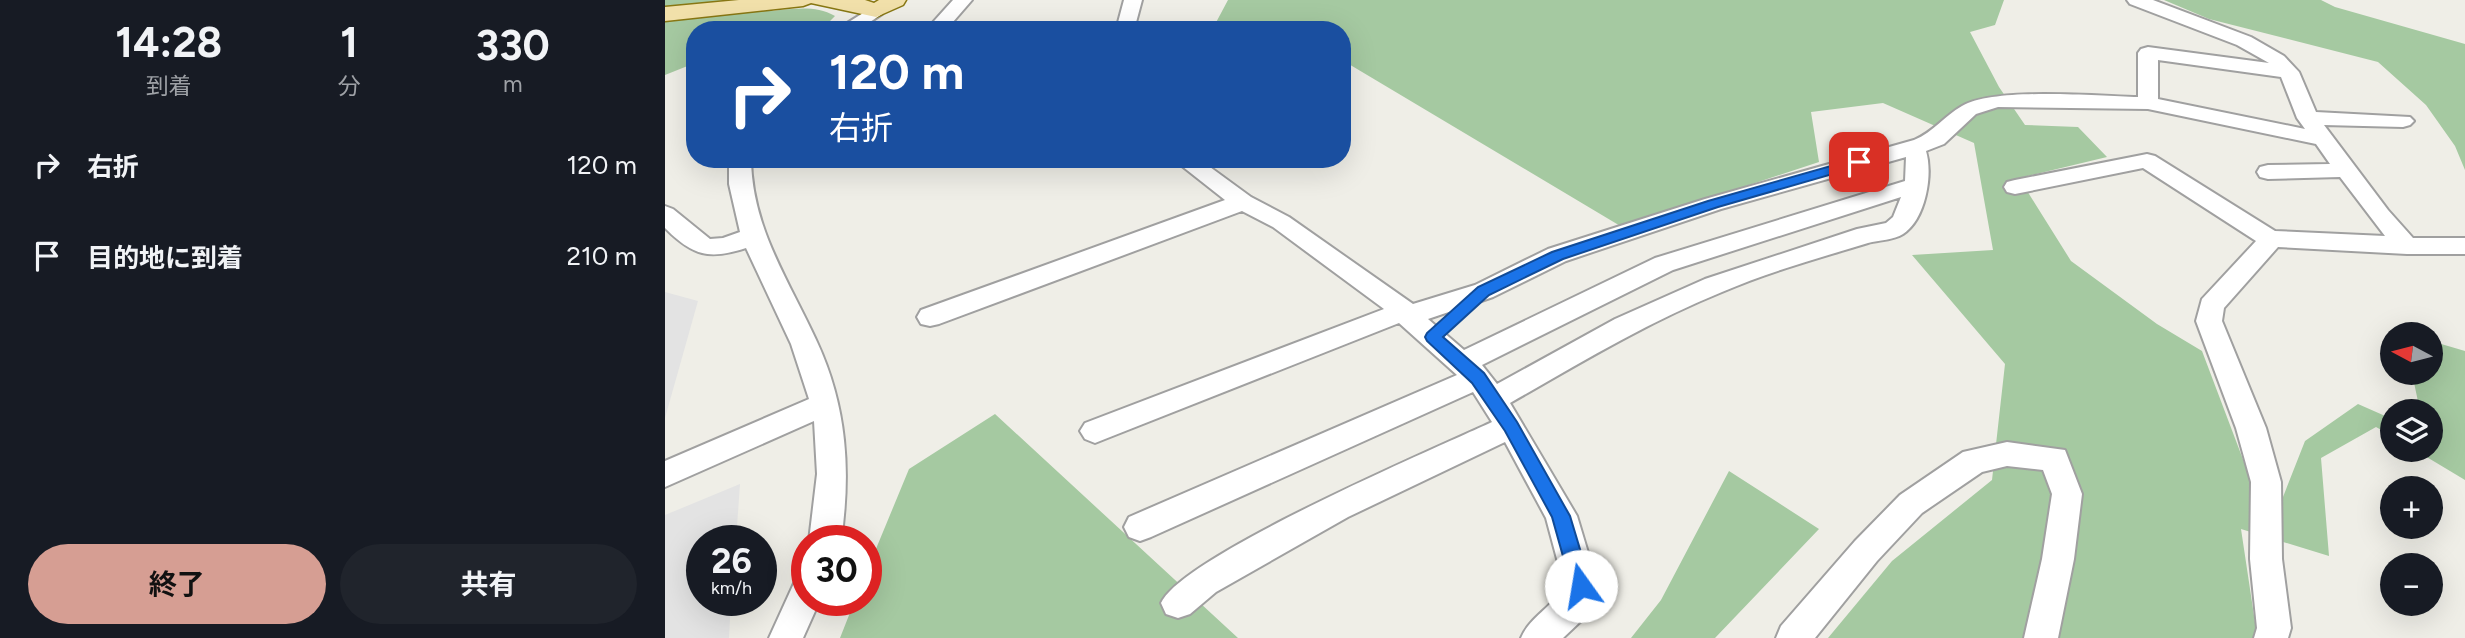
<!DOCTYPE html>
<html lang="ja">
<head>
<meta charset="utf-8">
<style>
	body { margin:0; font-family:Figtree,"Noto Sans JP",sans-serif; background:#20242c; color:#f1f3f6; height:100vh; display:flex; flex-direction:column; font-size:26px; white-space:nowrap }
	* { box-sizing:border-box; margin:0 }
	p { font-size:23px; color:#9ea1a6 }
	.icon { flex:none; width:38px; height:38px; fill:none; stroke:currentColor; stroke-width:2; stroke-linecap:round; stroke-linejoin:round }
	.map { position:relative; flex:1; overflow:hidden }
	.side { display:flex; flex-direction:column; background:#171b24; width:665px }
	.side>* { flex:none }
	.banner { position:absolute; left:21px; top:21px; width:665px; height:147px; border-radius:28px; box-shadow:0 7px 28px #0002; background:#1a4fa0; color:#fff; overflow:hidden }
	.needle { width:46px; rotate:277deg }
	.buttons { position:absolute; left:1715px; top:322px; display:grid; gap:14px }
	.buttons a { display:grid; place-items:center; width:63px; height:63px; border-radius:50%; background:#171b24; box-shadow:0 7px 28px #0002; font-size:35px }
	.speed { position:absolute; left:21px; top:525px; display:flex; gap:14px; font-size:35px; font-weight:700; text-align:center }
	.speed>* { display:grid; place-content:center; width:91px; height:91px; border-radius:50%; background:#171b24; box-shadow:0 7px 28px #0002; line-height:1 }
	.speed small { font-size:18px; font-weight:400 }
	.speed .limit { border:10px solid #d22; background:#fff; color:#111 }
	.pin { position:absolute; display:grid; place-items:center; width:60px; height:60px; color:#fff; margin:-30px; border-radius:14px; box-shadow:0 4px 10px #0006 }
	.me { position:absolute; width:77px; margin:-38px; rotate:347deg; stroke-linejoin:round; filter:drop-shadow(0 0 5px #0008) }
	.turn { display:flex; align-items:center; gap:24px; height:147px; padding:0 28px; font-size:32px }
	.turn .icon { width:91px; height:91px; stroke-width:2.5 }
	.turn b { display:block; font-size:49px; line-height:60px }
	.eta { display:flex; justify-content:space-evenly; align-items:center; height:119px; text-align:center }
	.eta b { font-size:42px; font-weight:700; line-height:49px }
	.cta { display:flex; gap:14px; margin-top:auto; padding:14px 28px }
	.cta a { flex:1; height:80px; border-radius:42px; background:#d69e93; color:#111; font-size:28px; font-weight:700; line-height:80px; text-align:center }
	.cta a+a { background:#20242c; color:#f1f3f6 }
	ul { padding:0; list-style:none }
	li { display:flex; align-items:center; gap:21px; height:91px; padding:0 28px }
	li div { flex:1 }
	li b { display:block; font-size:26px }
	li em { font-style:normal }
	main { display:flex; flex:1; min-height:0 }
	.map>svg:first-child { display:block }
	.forest { fill:#a5c9a1 }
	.parking { fill:#e3e3e3 }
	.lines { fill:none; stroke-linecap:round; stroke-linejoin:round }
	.minor-casing { stroke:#a0a0a0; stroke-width:4 }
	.major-casing { stroke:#887713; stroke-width:3 }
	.minor { fill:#fff; fill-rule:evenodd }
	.major { fill:#f1e0aa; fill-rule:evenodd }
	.route { fill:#1a73e8; stroke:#114b97; stroke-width:2 }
</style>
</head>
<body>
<main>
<section class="side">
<div class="eta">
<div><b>14:28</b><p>到着</p></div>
<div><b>1</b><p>分</p></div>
<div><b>330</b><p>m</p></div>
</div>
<ul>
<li><svg class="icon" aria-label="right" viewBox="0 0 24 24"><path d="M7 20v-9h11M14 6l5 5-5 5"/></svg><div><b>右折</b></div><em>120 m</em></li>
<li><svg class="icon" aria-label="arrive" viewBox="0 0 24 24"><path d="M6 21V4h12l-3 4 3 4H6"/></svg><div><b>目的地に到着</b></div><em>210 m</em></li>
</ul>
<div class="cta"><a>終了</a><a>共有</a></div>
</section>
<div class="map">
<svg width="1800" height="638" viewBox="0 0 1800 638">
	<rect width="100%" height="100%" fill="#efeee7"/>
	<path class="forest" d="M0,0H113L107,11C129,9 150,5 170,16L156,30H30V63L0,75Z
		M563,0H1339L1330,25L1305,32L1334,87L1360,125L1413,127L1442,157L1354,178L1406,261L1492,324L1537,351L1582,470L1618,497L1640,441L1693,404L1727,419V436L1711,427L1656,458L1664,556L1576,529L1591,629L1613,638H1163L1227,561L1327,480L1340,364L1247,255L1328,250L1309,143L1218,103L1146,112L1154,162L957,227L677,60V30H547Z
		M1499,0H1656L1670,7L1800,44V170L1790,146L1761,105L1713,62L1544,19Z
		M1766,341L1800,351V480L1750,450H1766V411H1755L1747,373H1766Z
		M330,414L573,638H175L190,600H201V573L244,469Z
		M1064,471L1154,529L1050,638H966L996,600Z"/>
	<path class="parking" d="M0,292L33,301L0,418Z
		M75,484L71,541H37V600H66L64,638H0V515Z"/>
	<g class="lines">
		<g class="minor-casing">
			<path id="minor" d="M288,0H307L281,30H261Z
				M459,0H477L469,30H451Z
				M1462,0H1488L1586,37L1619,56L1634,72L1651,112L1745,117L1749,121L1745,125L1738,127L1659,125L1723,210L1748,238H1800V254H1742L1613,247L1559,308L1557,321L1601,428L1616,482L1617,559L1626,628L1623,638H1589L1592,628L1585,559L1586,482L1571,428L1531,321L1537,299L1591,241L1478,168L1350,194L1342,192L1339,187L1342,182L1350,180L1482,154L1490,156L1610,231L1720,236L1675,177L1603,179L1595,177L1592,172L1595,167L1603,165L1665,164L1651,144L1483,109L1333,107L1311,114L1279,144L1261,151C1268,174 1261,219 1238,234C1229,240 1214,240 1203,243C1154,258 1103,272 1057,292C983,322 915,363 845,403L912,516L933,586L917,620L898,638H856C865,616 889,607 899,585L881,518L840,442L683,517L551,592L525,614L513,618L501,614L496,603C517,556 769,449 827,422L808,392L486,537L475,541L464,537L459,527L464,517L792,375L734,323L440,439L430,443L420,439L415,431L420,423L719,309L608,227L577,211L274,324L265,326L256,324L252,317L256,310L560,200L508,159H534L586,197L624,217L748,304L810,285L883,249L1040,199L1249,140C1269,132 1279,116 1297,106C1330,87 1431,96 1473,97V53L1476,49L1483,47L1604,63L1572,45L1465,4ZM1493,60L1616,77L1632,118L1640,129L1493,99ZM1241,157L1240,181L990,258L799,350L763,319L828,297L901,261L1056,209ZM1236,197L1228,217L1221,223L1192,229L1040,279L950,319L832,384L817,365L1008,270Z
				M211,5L217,6L220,10L217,14L193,30H171Z
				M64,159H86C87,228 124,281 152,342C182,407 186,471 176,541H144L152,474L149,421L0,487V461L144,399L126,344L81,248C44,260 28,256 0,228V206L8,209L45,239L58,238L75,232L64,184Z
				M1342,442L1400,450L1417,494L1409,559L1393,638H1359L1377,559L1387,494L1378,470L1342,466L1317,472L1257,513L1212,561L1150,638H1111L1116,626L1190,541L1235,495L1298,452Z
				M142,577V600H155L138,638H104L130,581Z"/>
		</g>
		<g class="major-casing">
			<path id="major" d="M74,0H200L209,3L214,0H241L238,5L211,17L146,3L138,6L0,21V7Z"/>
		</g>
		<use href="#minor" class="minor"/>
		<use href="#major" class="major"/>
	</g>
	<path class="route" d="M1194,158L1201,162L1199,165L1053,207L898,259L824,295L778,337L819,373L852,422L905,516L926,586L923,592L916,595L908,592L887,517L840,431L807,383L762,341L760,337L762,333L813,287L887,252L1043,201Z"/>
</svg>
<div class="buttons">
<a><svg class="needle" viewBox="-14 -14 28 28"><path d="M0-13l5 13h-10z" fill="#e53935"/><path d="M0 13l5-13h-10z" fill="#9ea1a6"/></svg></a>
<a><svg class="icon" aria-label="layers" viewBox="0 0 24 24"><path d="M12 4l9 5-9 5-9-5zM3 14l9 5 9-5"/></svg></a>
<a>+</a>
<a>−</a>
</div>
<div class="speed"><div>26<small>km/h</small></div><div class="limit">30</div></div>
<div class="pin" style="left:1194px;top:162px;background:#d93025"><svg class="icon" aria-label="arrive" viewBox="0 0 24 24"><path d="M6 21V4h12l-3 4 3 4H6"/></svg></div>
<svg class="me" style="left:916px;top:586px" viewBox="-20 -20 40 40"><circle r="19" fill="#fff"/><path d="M0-13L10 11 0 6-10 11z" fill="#1a73e8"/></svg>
<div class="banner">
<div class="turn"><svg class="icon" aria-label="right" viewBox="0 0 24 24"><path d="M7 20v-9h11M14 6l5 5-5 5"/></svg><div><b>120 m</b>右折</div></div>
</div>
</div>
</main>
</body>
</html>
